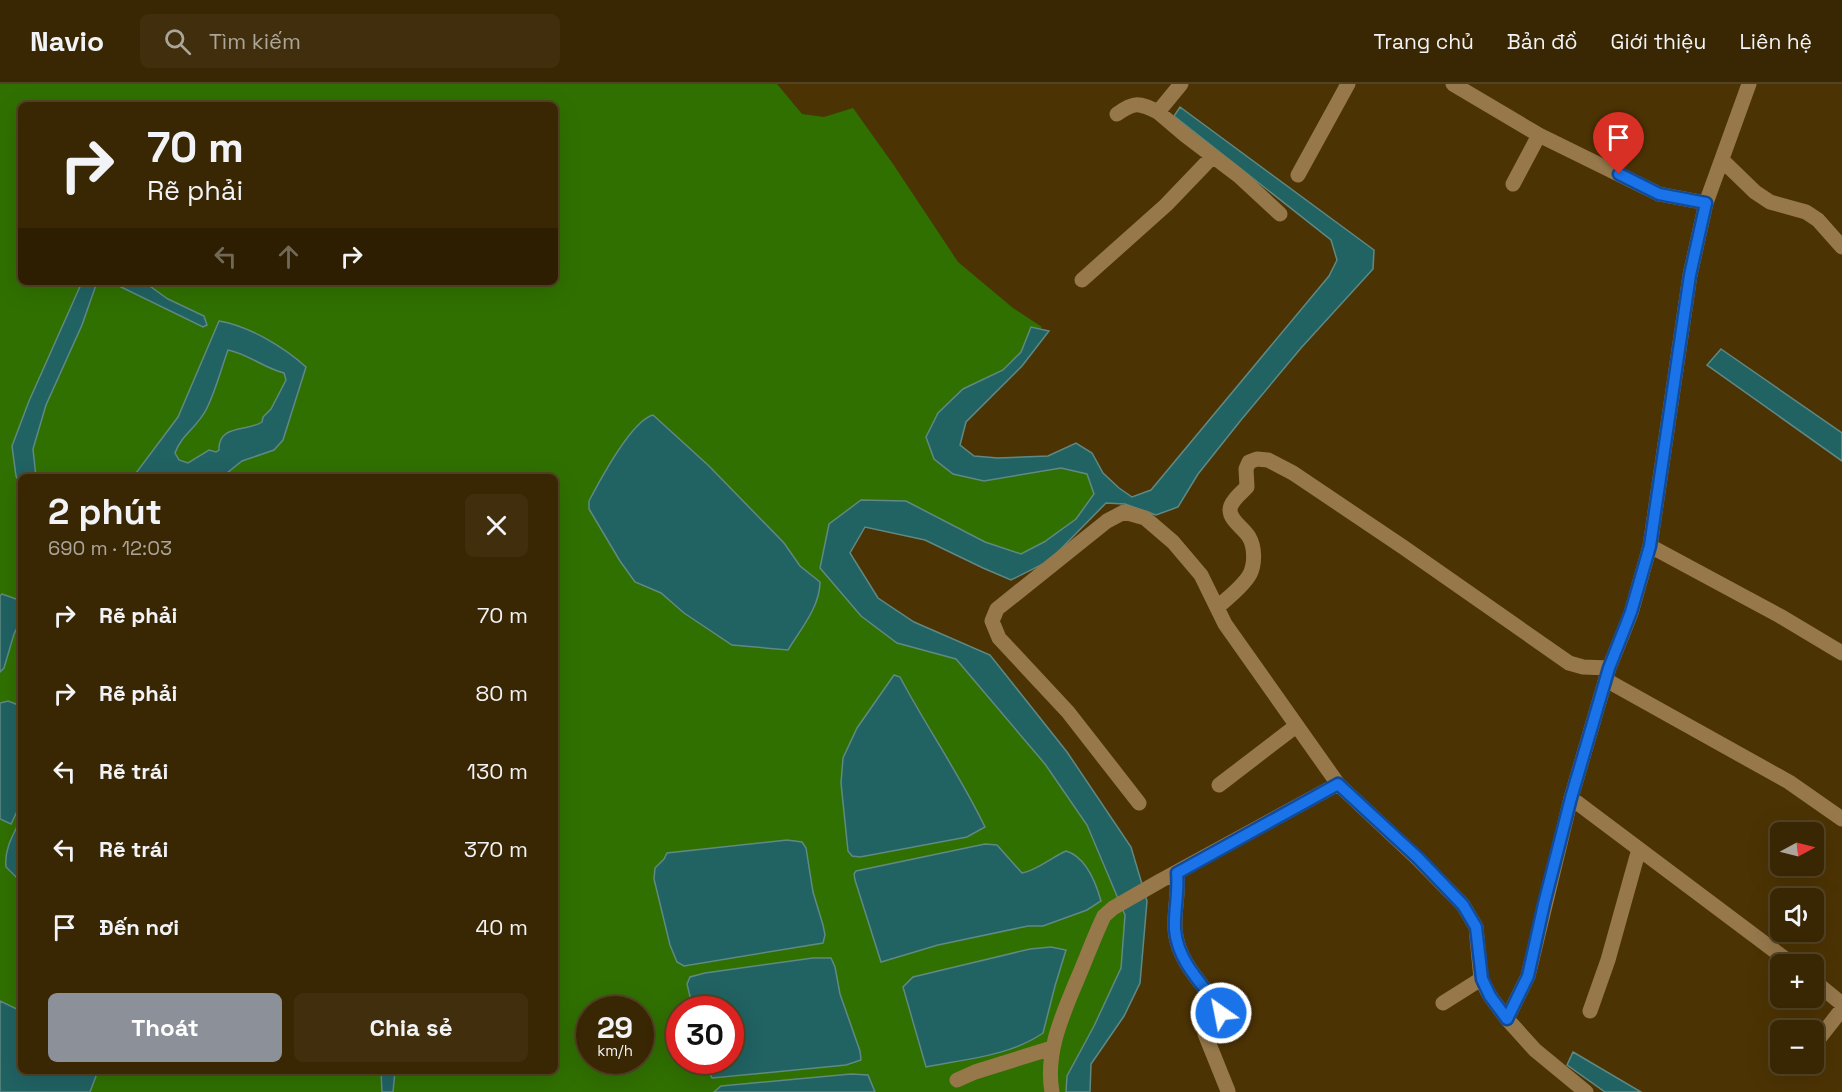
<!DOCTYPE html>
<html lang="vi">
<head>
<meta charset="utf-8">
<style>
	body { margin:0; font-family:"Space Grotesk",sans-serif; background:#402e0d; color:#f1f3f6; height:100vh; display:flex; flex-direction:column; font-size:22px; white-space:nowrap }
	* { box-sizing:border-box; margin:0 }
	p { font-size:20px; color:#aba59a }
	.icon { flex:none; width:33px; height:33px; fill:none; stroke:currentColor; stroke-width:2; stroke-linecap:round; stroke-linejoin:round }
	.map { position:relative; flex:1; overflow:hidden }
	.panel { position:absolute; left:18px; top:390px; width:540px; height:600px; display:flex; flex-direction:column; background:#392603; border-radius:9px; box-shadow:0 6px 24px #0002,0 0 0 2px #534325 }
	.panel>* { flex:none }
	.banner { position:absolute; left:18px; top:18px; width:540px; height:183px; border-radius:9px; box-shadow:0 6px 24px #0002,0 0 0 2px #534325; background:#392603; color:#f1f3f6; overflow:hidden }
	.needle { width:39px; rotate:83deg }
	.tools { position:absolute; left:1770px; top:738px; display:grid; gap:12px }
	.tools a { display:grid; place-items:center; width:54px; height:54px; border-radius:9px; background:#392603; box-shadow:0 6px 24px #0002,0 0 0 2px #534325; font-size:30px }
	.speed { position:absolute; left:576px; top:912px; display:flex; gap:12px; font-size:30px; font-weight:700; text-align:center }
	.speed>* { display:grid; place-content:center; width:78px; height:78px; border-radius:50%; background:#392603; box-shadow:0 6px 24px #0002,0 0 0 2px #534325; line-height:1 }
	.speed small { font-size:15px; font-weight:400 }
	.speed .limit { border:9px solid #d22; background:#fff; color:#111 }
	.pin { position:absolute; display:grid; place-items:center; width:51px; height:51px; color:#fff; margin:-62px -26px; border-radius:50% 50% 50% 0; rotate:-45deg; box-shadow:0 0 6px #0007 }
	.pin .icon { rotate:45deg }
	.me { position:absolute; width:66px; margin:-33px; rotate:327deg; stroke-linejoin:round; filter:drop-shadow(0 0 4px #0008) }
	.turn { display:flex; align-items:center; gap:21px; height:126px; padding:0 30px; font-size:27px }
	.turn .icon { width:78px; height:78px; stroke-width:2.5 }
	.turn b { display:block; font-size:42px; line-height:51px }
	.lanes { display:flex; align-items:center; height:57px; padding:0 30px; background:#0003; justify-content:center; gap:30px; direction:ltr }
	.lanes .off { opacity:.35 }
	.round { display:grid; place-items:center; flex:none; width:63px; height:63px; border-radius:9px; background:#402e0d }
	.head { display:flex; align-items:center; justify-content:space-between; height:102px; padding:0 30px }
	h1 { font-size:36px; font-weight:600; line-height:45px }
	.primary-button { display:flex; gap:12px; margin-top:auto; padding:12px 30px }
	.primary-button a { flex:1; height:69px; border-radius:9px; background:#8c9099; color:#fff; font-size:24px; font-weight:600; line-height:69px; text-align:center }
	.primary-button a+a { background:#402e0d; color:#f1f3f6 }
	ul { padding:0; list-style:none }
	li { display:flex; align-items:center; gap:18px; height:78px; padding:0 30px }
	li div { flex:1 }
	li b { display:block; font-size:22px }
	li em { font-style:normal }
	header { display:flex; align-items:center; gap:36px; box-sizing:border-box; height:84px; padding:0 30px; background:#392603; border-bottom:2px solid #534325 }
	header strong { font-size:28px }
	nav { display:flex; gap:33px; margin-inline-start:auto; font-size:21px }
	.search { width:420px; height:54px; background:#402e0d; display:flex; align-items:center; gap:15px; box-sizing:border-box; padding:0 21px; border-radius:9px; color:#aba59a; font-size:22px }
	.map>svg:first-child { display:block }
	.green { fill:#307000; fill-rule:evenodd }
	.water { fill:#216263; stroke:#608983; stroke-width:1.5; fill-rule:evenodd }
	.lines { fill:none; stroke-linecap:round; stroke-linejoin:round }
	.minor { stroke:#96784b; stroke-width:15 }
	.route-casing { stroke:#114b97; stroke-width:15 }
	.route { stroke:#1a73e8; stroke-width:10 }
</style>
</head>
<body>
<header>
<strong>Navio</strong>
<div class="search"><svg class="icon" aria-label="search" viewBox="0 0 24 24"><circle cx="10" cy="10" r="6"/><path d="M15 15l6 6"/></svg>Tìm kiếm</div>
<nav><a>Trang chủ</a><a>Bản đồ</a><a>Giới thiệu</a><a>Liên hệ</a></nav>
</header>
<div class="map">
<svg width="1842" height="1008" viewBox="0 0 1842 1008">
	<rect width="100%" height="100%" fill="#4c3304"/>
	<path class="green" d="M0,0H777L802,30L824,33L853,24L893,80L958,178L1013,224L1042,243L1040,245L1031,243L1021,268L1003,286L963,305L938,329L984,397L1061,384L1087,390L1095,410L1076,435L1044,458L1021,470L985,458L950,441L829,440L820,484L861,532L897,559L956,575L1045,680L1087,741L1125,831L1121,884L1094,942L1067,991L1066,1008H393L395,987H555V393H21V987H381L382,1008H0ZM21,21H555V198H21ZM590,926H640V976H590ZM680,926H730V976H680Z"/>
	<path class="water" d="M1180,23L1374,166L1373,185L1301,264L1241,336L1198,390L1178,423L1156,431L1125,420L1106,419L1049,477L1011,496L983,484L925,456L865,443L850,469L878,514L914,538L990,571L1067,668L1131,763L1147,817L1140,899L1124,932L1091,980L1090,1008H1066L1067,992L1094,942L1121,884L1125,831L1087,741L1045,680L956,575L897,559L861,532L820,484L829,440L861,416L906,417L985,458L1021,470L1044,458L1076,435L1094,410L1087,390L1061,384L984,397L953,390L934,375L926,353L938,329L963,305L1003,286L1021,268L1031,243L1049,247L1022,282L966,338L960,361L974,372L998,374L1048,372L1076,359L1092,369L1103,389L1119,404L1132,413L1151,406L1329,192L1337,176L1331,156L1174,32Z
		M82,198H106L96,201L82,241L46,321L33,365L36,393H21V401L16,392L12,362L29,317Z
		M108,198H144L168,215L204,232L207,241L203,243L119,202Z
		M219,237C249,242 284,263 306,283L283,356L274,366L242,377L222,393H133L178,333ZM228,266C248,270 264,284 284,289L286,296L271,325L263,333L262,338C247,348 218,340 219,366L216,368L209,366L188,379L179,376L175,369C181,351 198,343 207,324C216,306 221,285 228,266Z
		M1721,265L1842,349V377L1707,281Z
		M653,331L709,382L784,459L800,482L820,498C820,523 800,546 788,566L732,561L684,529L661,509L635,498L620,477L589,425V417C600,396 631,337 653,331Z
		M2,510L19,516L21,536L14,550L4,584L0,588V512Z
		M894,591L900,593C927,644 960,691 985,743L967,753L860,773L852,772L848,767L841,699L843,674L857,644Z
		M8,617L21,622V719L11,740L0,735V619Z
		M21,735V798L6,783C4,765 13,751 21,735Z
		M787,756L802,758L806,764L813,808L823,841L825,851L823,859L684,882L677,878L670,861L654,795L655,784L664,775L667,769Z
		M985,760L997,761L1022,789C1036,787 1052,773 1066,767C1086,773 1096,799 1101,817L1087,826L1043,842H1028L938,861L881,878L855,796L854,790L856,787Z
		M1051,863L1066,866L1055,902L1043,949C1010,972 965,975 926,983L903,903L913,893L1030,865Z
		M813,874H831L835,883L840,910L860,967L861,976L846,981L712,994L705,977L730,976V926L693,925L687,900L690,893L705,889Z
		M0,917L21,927V987H98L90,1008H0Z
		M1573,968L1641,1008H1605L1567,981Z
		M381,987H395L393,1008H382Z
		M851,990L868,991L875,1008H714L721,1002Z"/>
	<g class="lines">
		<path class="minor" d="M1181,0L1158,28L1185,51L1239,92L1280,130
			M1453,0L1539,51L1659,110L1706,119
			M1117,30C1135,17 1139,19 1158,28
			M1723,77L1755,108L1770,118L1806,128L1818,136L1842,163
			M1298,91L1348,0
			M1513,100L1539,51
			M1082,196L1166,121L1213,72
			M1650,462L1780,532L1842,569
			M1217,524C1227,514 1243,503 1250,490C1255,480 1255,463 1249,453C1244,444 1230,437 1230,426C1230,418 1241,409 1247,403L1246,385L1249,378L1257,375L1268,376L1293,389L1403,463L1569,579L1583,583L1609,584
			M1606,596L1789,698L1842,735
			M1219,701L1296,642
			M1571,714L1792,880
			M1139,719L1068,628L999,554L992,537L997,525L1107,437L1124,428L1145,434L1173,458L1201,491L1225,540L1338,700L1417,774L1463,821L1476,843L1481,895L1490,912L1507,935L1535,966L1586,1008
			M1177,789C1179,808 1174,826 1175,845C1177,877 1203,901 1221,925C1222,937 1208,939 1205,950L1228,1007
			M1814,897L1842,920
			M1443,919L1481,895
			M1590,927L1608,876L1639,765
			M1507,935L1528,892L1571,714L1609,584L1631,529L1650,462L1690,191L1706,119L1749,0
			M1814,961L1842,925
			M957,996L975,988L1052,964
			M1052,1008C1045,969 1062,932 1077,896C1086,875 1094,853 1104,832L1113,824L1160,797L1338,700"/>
	</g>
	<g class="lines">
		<g class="route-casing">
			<path id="route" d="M1221,929V925C1203,901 1177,877 1175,845C1174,826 1179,808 1177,789L1338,700L1418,774L1463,821L1476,843L1482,895L1490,912L1507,935L1528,892L1544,820L1571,714L1609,584L1631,528L1650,462L1690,191L1706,119L1659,110L1619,90"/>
		</g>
		<use href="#route" class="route"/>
	</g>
</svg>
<div class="tools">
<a><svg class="needle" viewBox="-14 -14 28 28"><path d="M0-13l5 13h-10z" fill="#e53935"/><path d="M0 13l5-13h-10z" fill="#aba59a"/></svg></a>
<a><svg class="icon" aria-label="sound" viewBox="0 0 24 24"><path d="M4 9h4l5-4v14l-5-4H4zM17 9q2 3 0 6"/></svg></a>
<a>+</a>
<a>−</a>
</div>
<div class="speed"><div>29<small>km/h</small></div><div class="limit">30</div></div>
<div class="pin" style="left:1619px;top:90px;background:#d93025"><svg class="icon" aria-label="arrive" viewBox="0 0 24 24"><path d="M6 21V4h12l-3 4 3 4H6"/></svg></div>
<svg class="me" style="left:1221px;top:929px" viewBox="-20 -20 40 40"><circle r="17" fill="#1a73e8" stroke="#fff" stroke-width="3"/><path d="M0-11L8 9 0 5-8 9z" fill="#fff"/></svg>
<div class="banner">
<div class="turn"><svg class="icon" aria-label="right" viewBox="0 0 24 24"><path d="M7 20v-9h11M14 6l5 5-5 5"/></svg><div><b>70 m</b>Rẽ phải</div></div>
<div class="lanes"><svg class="icon off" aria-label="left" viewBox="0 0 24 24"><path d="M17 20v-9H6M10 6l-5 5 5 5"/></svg><svg class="icon off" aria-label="ahead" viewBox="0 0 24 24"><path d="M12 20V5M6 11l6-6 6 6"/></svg><svg class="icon" aria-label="right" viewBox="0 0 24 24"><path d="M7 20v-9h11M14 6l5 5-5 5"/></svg></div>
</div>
<section class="panel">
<div class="head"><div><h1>2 phút</h1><p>690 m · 12:03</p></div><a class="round"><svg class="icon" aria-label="close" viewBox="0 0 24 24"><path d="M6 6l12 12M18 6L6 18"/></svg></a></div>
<ul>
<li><svg class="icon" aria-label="right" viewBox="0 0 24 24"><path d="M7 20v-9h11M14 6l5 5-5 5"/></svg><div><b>Rẽ phải</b></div><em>70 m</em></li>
<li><svg class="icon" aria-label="right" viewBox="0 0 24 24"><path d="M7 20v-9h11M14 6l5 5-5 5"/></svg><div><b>Rẽ phải</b></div><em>80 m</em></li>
<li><svg class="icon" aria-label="left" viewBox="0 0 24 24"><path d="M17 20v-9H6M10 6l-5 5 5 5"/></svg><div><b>Rẽ trái</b></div><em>130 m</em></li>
<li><svg class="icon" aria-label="left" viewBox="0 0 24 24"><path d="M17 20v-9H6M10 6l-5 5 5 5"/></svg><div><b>Rẽ trái</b></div><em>370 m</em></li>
<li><svg class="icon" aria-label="arrive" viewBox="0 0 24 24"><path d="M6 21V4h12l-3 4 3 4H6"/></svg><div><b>Đến nơi</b></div><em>40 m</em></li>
</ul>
<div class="primary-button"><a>Thoát</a><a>Chia sẻ</a></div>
</section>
</div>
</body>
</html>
